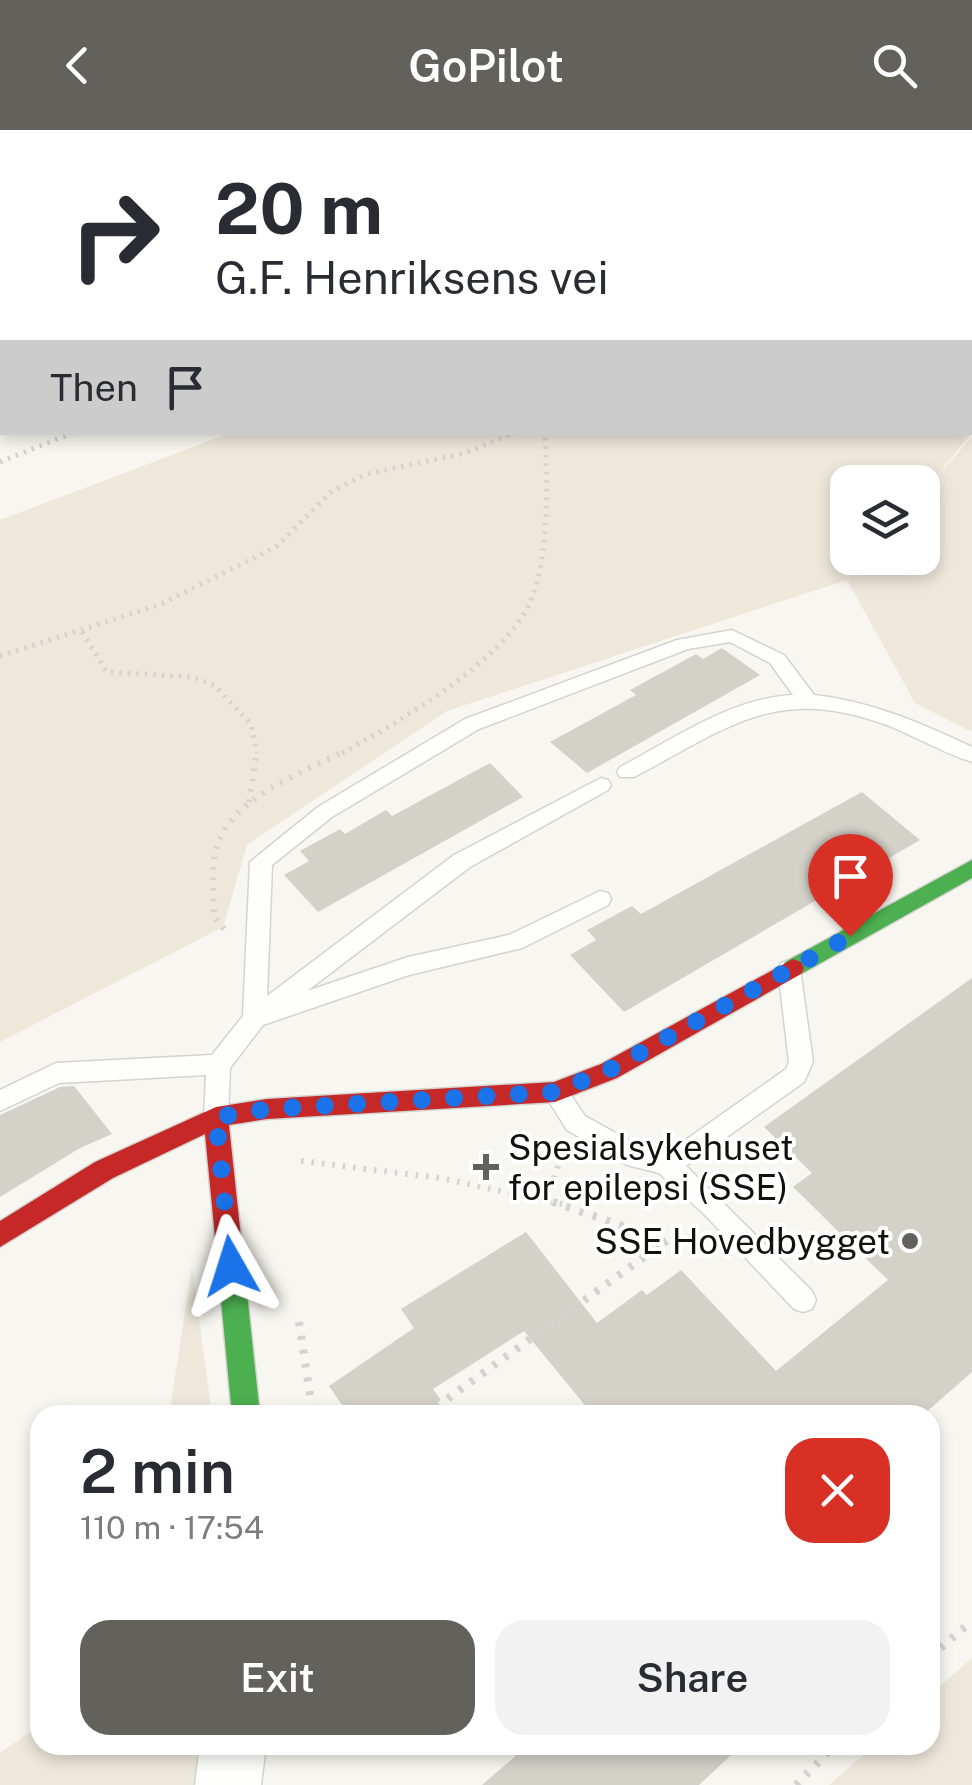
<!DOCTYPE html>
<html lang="en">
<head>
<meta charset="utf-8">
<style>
	body { margin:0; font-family:"Public Sans",sans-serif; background:#f2f2f3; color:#2b2b33; height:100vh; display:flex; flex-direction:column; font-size:38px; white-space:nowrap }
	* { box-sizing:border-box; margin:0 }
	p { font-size:32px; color:#7c7c81 }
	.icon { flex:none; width:55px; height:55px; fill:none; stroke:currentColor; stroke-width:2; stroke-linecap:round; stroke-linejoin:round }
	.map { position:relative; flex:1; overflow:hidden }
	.panel { position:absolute; left:30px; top:1275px; width:910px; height:350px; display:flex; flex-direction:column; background:#fff; border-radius:30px; box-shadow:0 5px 15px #0003 }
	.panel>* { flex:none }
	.guide { position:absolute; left:0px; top:0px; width:972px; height:305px; box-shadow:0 5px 15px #0003; background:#fff; color:#2b2b33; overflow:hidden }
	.buttons { position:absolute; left:830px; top:335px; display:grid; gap:20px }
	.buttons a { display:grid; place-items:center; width:110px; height:110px; border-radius:20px; background:#fff; box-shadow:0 5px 15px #0003; font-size:50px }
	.pin { position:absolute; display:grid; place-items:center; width:85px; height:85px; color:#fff; margin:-102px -42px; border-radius:50% 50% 50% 0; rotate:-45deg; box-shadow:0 0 10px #0007 }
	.pin .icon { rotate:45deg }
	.me { position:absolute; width:110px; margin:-55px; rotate:354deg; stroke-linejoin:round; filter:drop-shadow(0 0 8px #0008) }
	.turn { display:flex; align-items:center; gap:35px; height:210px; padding:0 50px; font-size:45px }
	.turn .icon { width:130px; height:130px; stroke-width:2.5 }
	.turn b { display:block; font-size:70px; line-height:85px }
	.then { display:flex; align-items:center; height:95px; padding:0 50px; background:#0003; gap:20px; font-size:38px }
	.round { display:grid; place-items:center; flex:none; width:105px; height:105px; border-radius:30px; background:#f2f2f3 }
	.summary { display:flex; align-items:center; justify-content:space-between; height:170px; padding:0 50px }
	h1 { font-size:60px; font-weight:600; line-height:75px }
	.primary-button { display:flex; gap:20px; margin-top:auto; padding:20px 50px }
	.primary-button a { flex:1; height:115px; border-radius:30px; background:#62615c; color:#fff; font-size:40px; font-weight:600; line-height:115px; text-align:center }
	.primary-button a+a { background:#f2f2f3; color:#2b2b33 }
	header { display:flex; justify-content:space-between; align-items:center; height:130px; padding:0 50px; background:#62615c; color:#fff; font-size:45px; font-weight:600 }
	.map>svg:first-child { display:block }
	.green { fill:#eee8db; fill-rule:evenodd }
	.building { fill:#d4d1c9 }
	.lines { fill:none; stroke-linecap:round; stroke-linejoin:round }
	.lane-casing { stroke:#d4d3ce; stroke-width:3 }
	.street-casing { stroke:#d4d3ce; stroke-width:3 }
	.fast-casing { stroke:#d4d3ce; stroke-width:3 }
	.jam-casing { stroke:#d4d3ce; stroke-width:3 }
	.path-far2 { stroke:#d4d3d1; stroke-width:5; stroke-dasharray:2.5 6; stroke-linecap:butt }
	.path-far1 { stroke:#d4d3d1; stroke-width:6; stroke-dasharray:2.5 8; stroke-linecap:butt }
	.path { stroke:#d4d3d1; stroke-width:8; stroke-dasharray:4 10; stroke-linecap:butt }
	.lane { fill:#fefefd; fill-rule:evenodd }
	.street { fill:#fefefd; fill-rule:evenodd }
	.fast { fill:#4caf50; fill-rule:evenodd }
	.jam { fill:#c62828; fill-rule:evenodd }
	.route { stroke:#1a73e8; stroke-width:18; stroke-dasharray:0 32.4 }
	.poi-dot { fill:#62615c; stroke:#fff; stroke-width:4 }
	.labels { text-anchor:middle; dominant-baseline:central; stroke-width:8; stroke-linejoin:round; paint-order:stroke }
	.poi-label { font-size:35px; fill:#12110d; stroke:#fff; text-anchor:start }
</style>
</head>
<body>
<header><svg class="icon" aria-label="back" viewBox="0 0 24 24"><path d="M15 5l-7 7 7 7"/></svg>GoPilot<svg class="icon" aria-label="search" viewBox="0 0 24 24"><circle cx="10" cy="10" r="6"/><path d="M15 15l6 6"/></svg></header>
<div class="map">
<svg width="972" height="1655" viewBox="0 0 972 1655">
	<rect width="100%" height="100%" fill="#f8f6f0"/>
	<path class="green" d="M316,0H972V303L927,357L972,307V602L915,573L847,450L447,581L247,715L223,797L0,912V390L230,303L970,302V2H309ZM848,352H922V428H848Z
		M192,1137L212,1285H169Z
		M972,1528V1655H829L874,1615H930V1565Z
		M40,1595V1615H205L201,1655H0V1623Z"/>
	<path class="building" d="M722,518L760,545L587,643L550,612L636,565L630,560L696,524L703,529Z
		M490,633L523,667L318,782L284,745L309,731L300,721L340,699L345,704L386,680L392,686Z
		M862,662L920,710L624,882L570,825L596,810L587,800L632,776L641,784Z
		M972,848V1242L923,1285H593L524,1201L433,1259L441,1270L420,1285H349L329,1256L414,1198L401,1179L526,1102L597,1193L642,1160L647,1165L681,1140L776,1241L888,1150L793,1057L812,1043L764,997Z
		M74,956L112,1004L80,1018L0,1067V985L60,957Z
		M528,1615H742L699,1655H482Z"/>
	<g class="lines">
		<g class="lane-casing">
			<path id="lane" d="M732,500L784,525L814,565C870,571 921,593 972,617V632C943,623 915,606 887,595C776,554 729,597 634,647H620L617,642L620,637C674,609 731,568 793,565L770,533L730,512L688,519L479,599L332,687L272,735L267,866L454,725L601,648L608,650L611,655L608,660L470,737L307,861L408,827L509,805L600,761L608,763L611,769L608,775L522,818L409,845L263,895L230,938L228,987L225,994L216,997L207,994L204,987L206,945L59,953L0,981V960L56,933L212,925L243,886L250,732L318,677L465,589L677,510Z
				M789,830L797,833L800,839L813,932L804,952L686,1036L812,1161L816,1170L812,1179L803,1182L794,1179L704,1084L659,1043L627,1035L567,1000L543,962L546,955L555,952L564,955L585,986L641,1017L664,1023L680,1014L786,939L789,932L778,839L781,833Z"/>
		</g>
		<g class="street-casing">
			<path id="street" d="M2,76V92L0,93V77Z
				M2,175V193L0,194V176Z
				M200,1615H266L261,1655H195Z"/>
		</g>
		<g class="fast-casing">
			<path id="fast" d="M972,730V748L801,844H785L782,838L785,832Z
				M229,1105L238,1109L242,1117L260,1285H232L216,1117L220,1109Z"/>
		</g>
		<g class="jam-casing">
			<path id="jam" d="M793,829L801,832L804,838L801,844L617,948L555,972L267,989L229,995L242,1117L238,1125L229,1129L220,1125L216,1117L205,1004L113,1048L0,1117V1091L95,1032L216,977L267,969L554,952L601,934Z"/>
		</g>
		<path class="path-far2" d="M0,332L75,302
			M82,502L107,542L193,547L215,556L251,594L257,623
			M0,526L161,474L276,417L332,361L367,344L465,323L517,302
			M342,623C397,593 507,530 531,470C550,423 547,352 545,302"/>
		<path class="path-far1" d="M249,672L257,620
			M224,799L214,787C214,767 211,744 215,724C225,668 303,644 346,620
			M301,1031L440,1048L562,1074
			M547,1068L563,1022"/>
		<path class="path" d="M553,1072L620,1095L662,1116
			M299,1192L313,1285
			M425,1285L683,1099
			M930,1527L972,1491
			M796,1655L835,1615"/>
		<use href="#lane" class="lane"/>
		<use href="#street" class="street"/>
		<use href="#fast" class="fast"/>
		<use href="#jam" class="jam"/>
	</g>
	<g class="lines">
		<path class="route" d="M231,1136L216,987L268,979L555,962L609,940L850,806"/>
	</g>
	<g class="poi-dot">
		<path d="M481 1022h10v10h10v10h-10v10h-10v-10h-10v-10h10z"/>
		<circle cx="910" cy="1111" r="10"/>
	</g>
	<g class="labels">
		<g class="poi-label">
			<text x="508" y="1017">Spesialsykehuset<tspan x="508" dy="40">for epilepsi (SSE)</tspan></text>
			<text x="890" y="1111" text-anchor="end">SSE Hovedbygget</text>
		</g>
	</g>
</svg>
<div class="buttons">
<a><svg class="icon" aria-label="layers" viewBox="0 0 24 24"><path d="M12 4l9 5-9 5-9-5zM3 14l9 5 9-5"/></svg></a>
</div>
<div class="pin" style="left:850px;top:806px;background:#d93025"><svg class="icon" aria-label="arrive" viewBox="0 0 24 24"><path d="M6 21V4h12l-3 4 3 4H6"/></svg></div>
<svg class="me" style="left:231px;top:1136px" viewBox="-20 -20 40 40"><path d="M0-17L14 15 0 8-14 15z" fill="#1a73e8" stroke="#fff" stroke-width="4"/></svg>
<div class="guide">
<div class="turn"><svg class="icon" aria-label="right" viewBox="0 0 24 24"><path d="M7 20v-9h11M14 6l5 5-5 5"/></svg><div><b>20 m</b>G.F. Henriksens vei</div></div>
<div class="then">Then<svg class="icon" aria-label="arrive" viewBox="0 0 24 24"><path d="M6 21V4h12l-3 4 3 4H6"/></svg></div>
</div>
<section class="panel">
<div class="summary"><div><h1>2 min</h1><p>110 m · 17:54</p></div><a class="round" style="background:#d93025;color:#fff"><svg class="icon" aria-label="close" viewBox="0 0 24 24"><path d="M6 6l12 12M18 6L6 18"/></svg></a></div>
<div class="primary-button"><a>Exit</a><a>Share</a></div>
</section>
</div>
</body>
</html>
